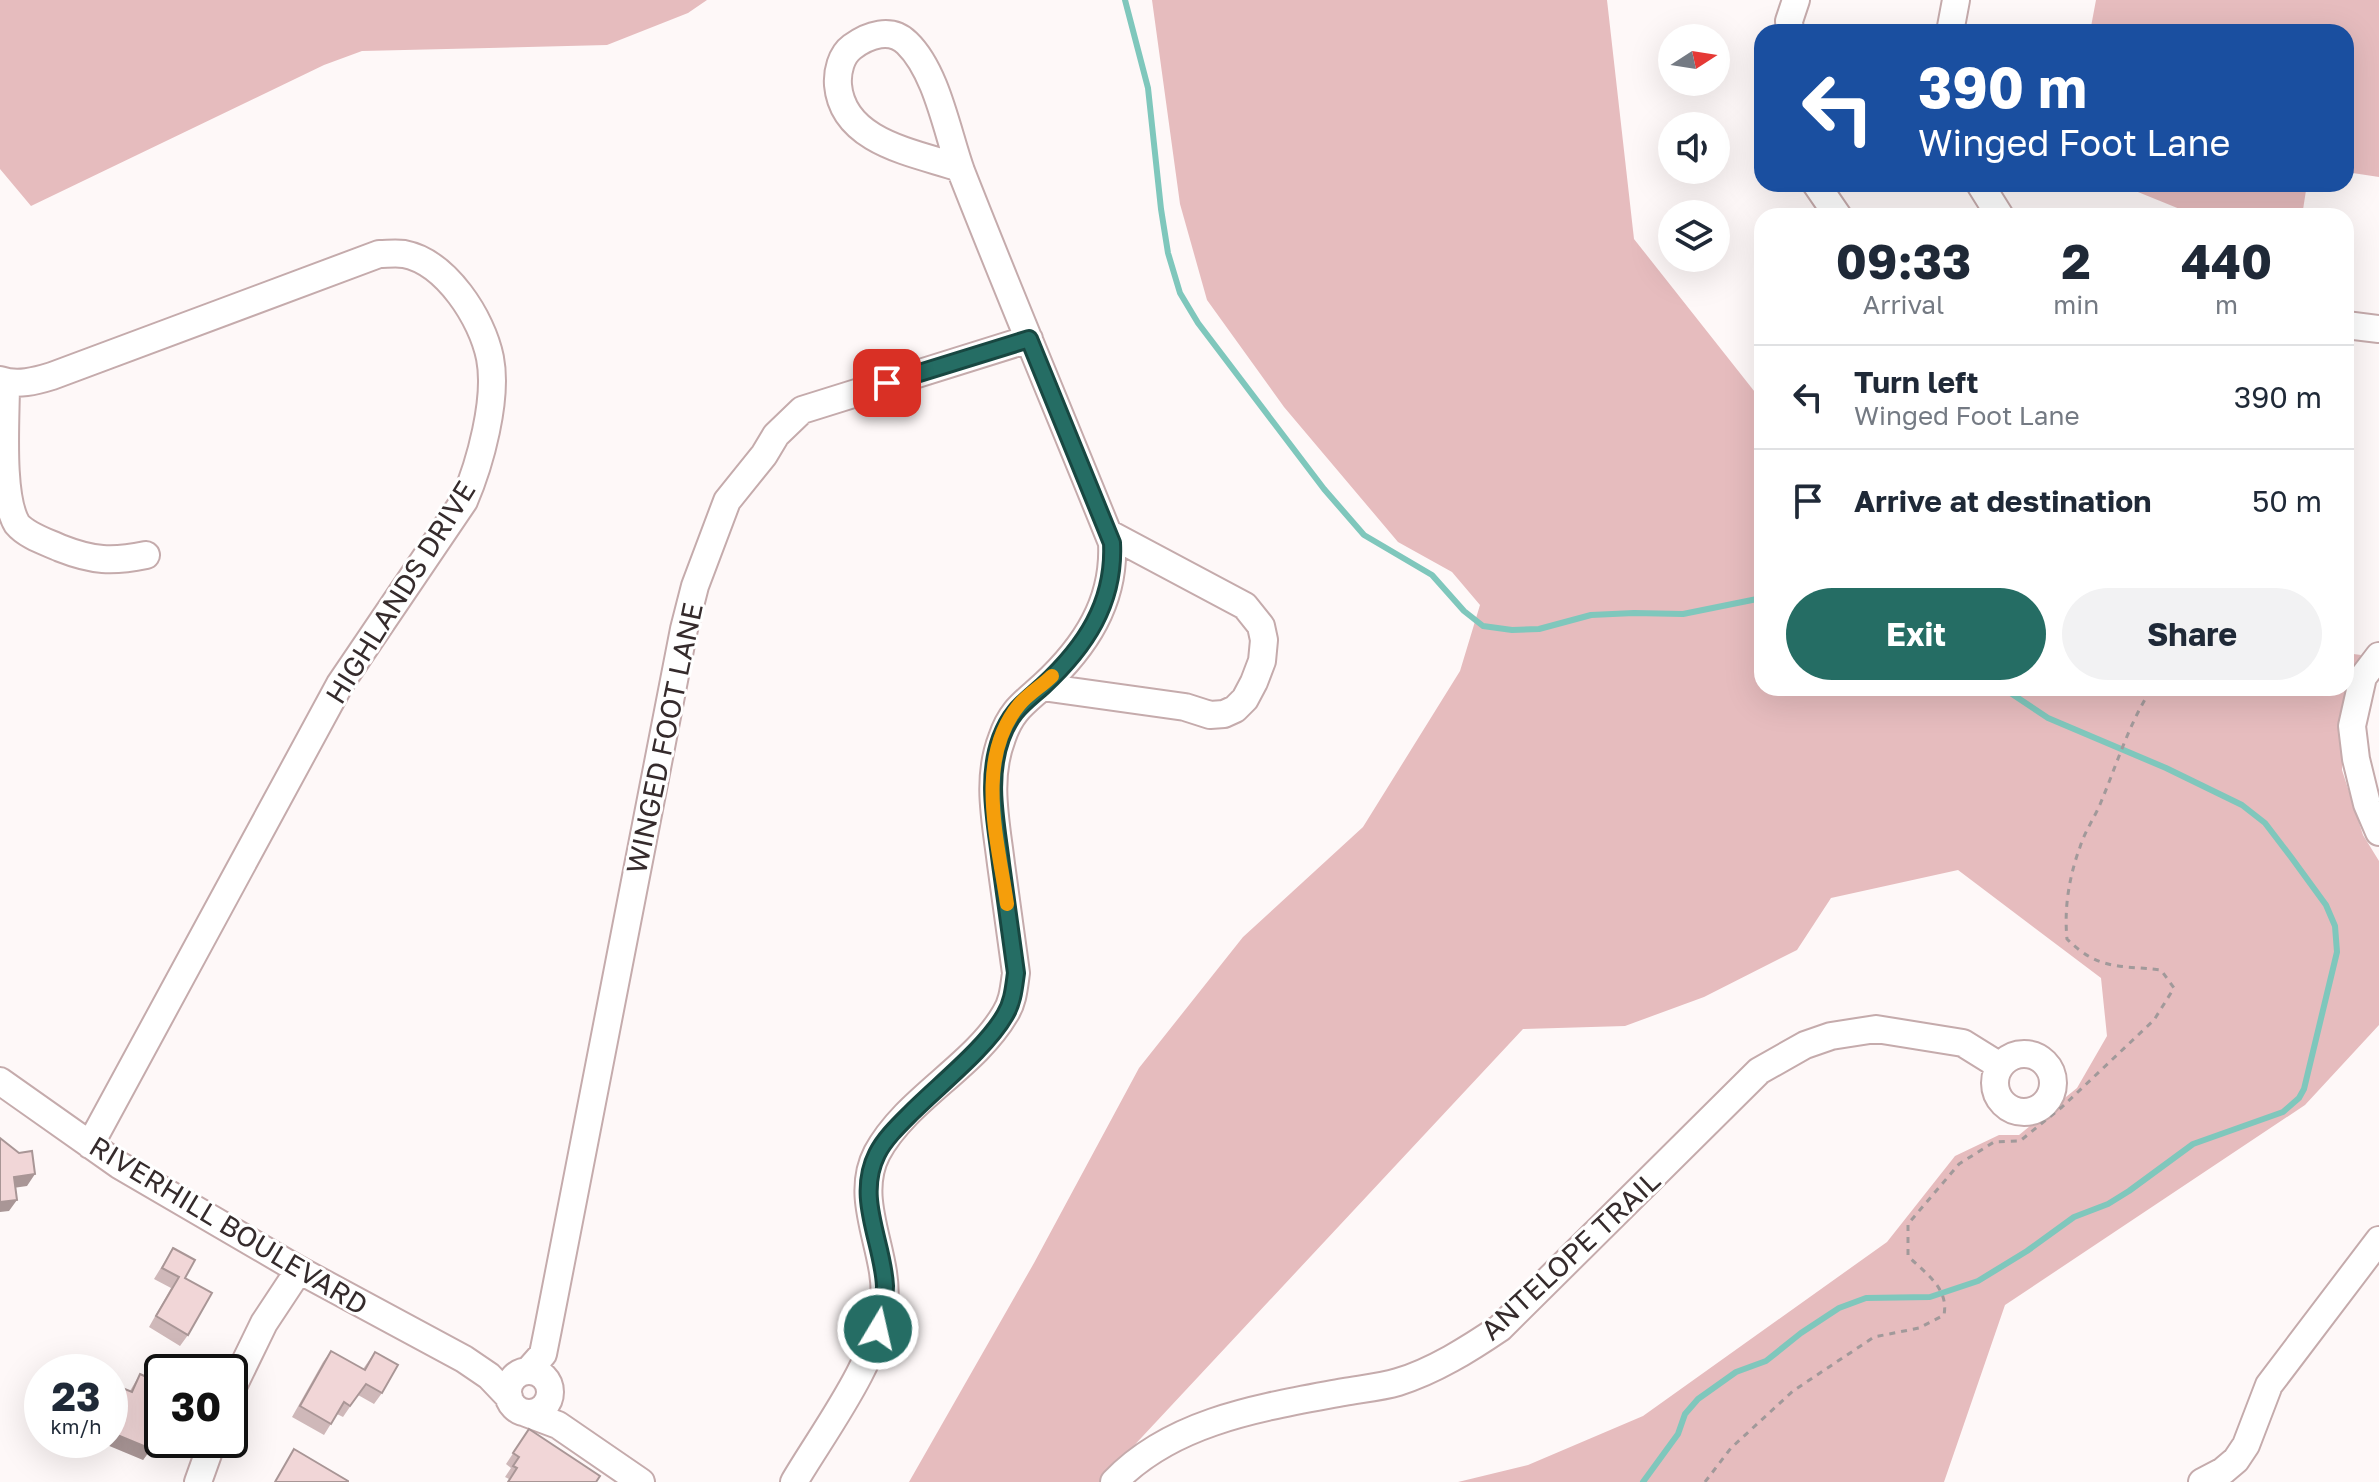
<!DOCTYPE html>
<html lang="en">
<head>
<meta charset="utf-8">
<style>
	body { margin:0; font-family:"Golos Text",sans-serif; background:#f2f2f3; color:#1f2937; height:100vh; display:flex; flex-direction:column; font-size:30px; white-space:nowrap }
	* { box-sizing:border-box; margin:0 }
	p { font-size:26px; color:#747a83 }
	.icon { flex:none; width:44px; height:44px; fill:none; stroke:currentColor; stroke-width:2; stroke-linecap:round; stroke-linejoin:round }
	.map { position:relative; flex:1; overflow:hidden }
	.drawer { position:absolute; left:1754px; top:208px; width:600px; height:488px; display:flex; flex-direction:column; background:#fff; border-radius:24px; box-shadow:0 8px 32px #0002 }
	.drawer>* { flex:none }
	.guide { position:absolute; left:1754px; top:24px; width:600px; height:168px; border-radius:24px; box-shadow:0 8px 32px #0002; background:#1a4fa0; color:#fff; overflow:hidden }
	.needle { width:52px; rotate:78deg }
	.fabs { position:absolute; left:1658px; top:24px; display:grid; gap:16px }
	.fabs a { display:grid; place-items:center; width:72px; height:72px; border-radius:50%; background:#fff; box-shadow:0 8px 32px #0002; font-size:40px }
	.speed { position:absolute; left:24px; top:1354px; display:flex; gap:16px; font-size:40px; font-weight:700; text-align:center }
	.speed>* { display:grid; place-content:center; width:104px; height:104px; border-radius:50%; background:#fff; box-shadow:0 8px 32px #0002; line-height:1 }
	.speed small { font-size:20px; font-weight:400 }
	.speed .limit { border:4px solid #111; border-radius:12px; background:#fff; color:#111 }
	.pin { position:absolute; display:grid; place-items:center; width:68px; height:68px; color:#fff; margin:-34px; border-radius:16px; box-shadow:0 4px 12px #0006 }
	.me { position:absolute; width:88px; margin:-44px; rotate:9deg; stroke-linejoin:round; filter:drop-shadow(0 0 6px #0008) }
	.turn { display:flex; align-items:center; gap:28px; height:168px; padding:0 32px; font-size:36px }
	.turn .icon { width:104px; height:104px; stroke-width:2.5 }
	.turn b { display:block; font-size:56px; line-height:68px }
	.eta { display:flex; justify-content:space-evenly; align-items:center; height:136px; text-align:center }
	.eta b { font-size:48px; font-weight:700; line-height:56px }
	.action { display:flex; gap:16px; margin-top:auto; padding:16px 32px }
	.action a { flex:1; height:92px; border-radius:48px; background:#256d64; color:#fff; font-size:32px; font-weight:700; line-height:92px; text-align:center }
	.action a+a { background:#f2f2f3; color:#1f2937 }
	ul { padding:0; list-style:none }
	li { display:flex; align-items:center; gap:24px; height:104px; padding:0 32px; border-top:2px solid #e0e1e3 }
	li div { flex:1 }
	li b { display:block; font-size:30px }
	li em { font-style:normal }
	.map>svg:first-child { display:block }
	.green { fill:#e6bcbe }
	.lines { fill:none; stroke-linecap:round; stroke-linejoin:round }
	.stream { stroke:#7fc7bc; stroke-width:6 }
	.minor-casing { stroke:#c5abac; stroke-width:30 }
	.path { stroke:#a1999a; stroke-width:3; stroke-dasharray:6 6; stroke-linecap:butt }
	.minor { stroke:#fff; stroke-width:26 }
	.wall { fill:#cfb8b9 }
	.shaded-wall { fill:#a99696 }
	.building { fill:#f1d6d7; stroke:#a99696; stroke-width:2 }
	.route-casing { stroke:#184741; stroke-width:20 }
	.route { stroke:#256d64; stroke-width:14 }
	.slow { stroke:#f59e0b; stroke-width:14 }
	.labels { text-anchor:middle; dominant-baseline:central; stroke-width:6; stroke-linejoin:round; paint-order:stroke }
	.street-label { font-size:28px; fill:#352b2c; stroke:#fff }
</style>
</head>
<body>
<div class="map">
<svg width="2379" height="1482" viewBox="0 0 2379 1482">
	<rect width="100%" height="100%" fill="#fef8f8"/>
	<path class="green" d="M0,0H707L688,13L607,45L362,51L324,65L31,206L0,169Z
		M1152,0H1607L1634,239L1762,401V688H2346V653L2361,655L2349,687L2343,723L2342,770L2363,835L2379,861V1025L2305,1105L2005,1305L1944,1482H1458L1528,1465L1643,1416L1887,1242L1955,1156L1999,1135H2019L2077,1088L2107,1036L2101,978L1958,870L1831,898L1797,950L1704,997L1625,1026L1523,1029L1100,1482H909L1034,1263L1139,1068L1243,937L1363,827L1460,671L1480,605L1452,572L1398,542L1284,407L1207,300L1180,204Z
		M2096,0H2379V177L2346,172V32H2090Z
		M2130,184H2307L2302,216H2197L2133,190Z"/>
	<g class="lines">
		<path class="stream" d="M1125,0L1148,88L1161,209L1168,253L1180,293L1198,323L1324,489L1364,535L1432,575L1464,611L1483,626L1512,630L1539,629L1591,615L1634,613L1683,614L1762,598
			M1643,1482L1678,1434L1685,1414L1698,1399L1736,1372L1766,1361L1801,1333L1839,1308L1866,1298L1930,1297L1978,1281L2027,1251L2074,1217L2108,1204L2129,1191L2193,1144L2283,1112L2299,1098L2304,1089L2337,952L2335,926L2326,905L2291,857L2265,823L2242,805L2166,768L2048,718L2003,688"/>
		<g class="minor-casing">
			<path id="minor" d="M1790,32L1789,21L1796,0
				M1950,32L1956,0
				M1816,184L1838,216
				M1980,184L2000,216
				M2346,325L2379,329
				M0,380C17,386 36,381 52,376L379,254C387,254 396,253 404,254C446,262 482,318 490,358C498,399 480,464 464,501L340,684L90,1145
				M6,383C6,418 0,496 17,524C27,536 47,542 60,548C93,561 112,562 146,555
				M2379,656L2363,677L2352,726L2356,759L2367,804L2379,832
				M1042,687L1185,707L1210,715L1224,714L1235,709L1245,699L1254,682L1262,661L1264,640L1261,626L1245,606L1108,533
				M1995 1083a29 29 0 1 1 58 0a29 29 0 1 1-58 0Z
				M0,1081L119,1165L299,1270L464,1359L489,1376L509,1397
				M528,1371L543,1354L548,1329L684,629L695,586L727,501L764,455L776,435L802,410L1029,339
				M508 1392a21 21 0 1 1 42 0a21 21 0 1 1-42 0Z
				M230,1393L264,1323L299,1270
				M526,1413L558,1425L641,1482
				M198,1482L213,1440
				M794,1482C824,1431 877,1362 884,1303C890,1254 852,1201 877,1153C906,1099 974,1067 1005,1014C1013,1002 1014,987 1016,973C1011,937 1006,901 1001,864C996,822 986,779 1002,738C1011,711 1023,704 1043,686C1085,647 1115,602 1112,543C1062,419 1010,296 961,171C947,132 937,72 907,43C891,27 868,35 852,47C841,55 837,72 838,85C843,143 916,153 960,168
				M1114,1482C1173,1420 1264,1407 1344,1392C1361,1389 1381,1387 1398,1382C1434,1371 1469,1349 1500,1328L1759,1071L1805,1045L1831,1036L1876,1029L1963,1043L2000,1066
				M2202,1482L2223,1471L2236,1460L2246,1445L2269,1385L2379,1240"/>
		</g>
		<path class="path" d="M1705,1482L1731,1448L1793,1391L1874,1337L1919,1328L1944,1315C1949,1288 1926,1274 1908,1256V1224L1959,1164L1994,1142L2020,1141L2062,1107L2154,1020L2174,988L2161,970C2120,965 2099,971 2067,939C2064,908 2069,877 2080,847C2085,831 2095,817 2101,802C2117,764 2129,723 2152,688"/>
		<use href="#minor" class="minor"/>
	</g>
	<path class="wall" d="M173,1248L185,1278L188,1335L180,1346L149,1327L171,1288L154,1279Z
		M331,1351L363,1369L375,1352L382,1393L374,1404L358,1395L343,1417L337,1414L324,1435L292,1417L323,1362Z
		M140,1374L154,1418L151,1449L143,1460L130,1391Z
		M529,1429L600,1476L509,1479L505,1477L511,1468L506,1464Z"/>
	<path class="shaded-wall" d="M35,1174L27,1186L6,1189L14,1177Z
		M17,1200L9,1211L0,1212V1202Z
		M110,1432L151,1449L143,1460L95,1440H110Z"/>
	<path class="building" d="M0,1138L19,1153L32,1151L35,1174L14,1177L17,1200L0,1202Z
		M173,1248L195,1260L185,1278L212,1293L188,1335L156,1316L179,1277L162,1268Z
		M331,1351L365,1370L375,1352L398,1365L382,1393L366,1384L350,1406L344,1402L331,1424L300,1406Z
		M140,1374L162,1384V1398L154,1418L158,1420L153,1433L157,1435L151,1449L110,1432V1383L132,1392Z
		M529,1429L600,1476L596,1482H508L517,1468L513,1466L519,1457L513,1453Z
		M294,1449L348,1481V1482H275Z"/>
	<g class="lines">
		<g class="route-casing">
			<path id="route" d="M878,1329C882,1314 885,1301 885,1286C883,1242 855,1198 877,1154C885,1138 900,1124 912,1112C940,1084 986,1048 1005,1015C1013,1002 1014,987 1016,973C1011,937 1006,901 1001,864C996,822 986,779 1001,738C1011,711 1023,704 1043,686C1085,647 1115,603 1112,543L1029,339L887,383"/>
		</g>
		<use href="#route" class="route"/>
		<path class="slow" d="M1007,904C998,841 974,760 1019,705C1028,694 1042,686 1052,676"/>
	</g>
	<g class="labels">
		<g class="street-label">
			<text transform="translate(400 592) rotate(-58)">HIGHLANDS DRIVE</text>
			<text transform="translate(664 738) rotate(-78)">WINGED FOOT LANE</text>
			<text transform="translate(229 1225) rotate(31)">RIVERHILL BOULEVARD</text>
			<text transform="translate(1570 1255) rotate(-43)">ANTELOPE TRAIL</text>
		</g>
	</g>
</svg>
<div class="fabs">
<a><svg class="needle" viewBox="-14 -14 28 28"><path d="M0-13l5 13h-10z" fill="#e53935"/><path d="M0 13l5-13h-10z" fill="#747a83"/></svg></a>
<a><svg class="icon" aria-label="sound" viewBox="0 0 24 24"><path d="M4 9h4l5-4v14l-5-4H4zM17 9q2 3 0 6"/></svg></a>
<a><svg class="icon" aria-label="layers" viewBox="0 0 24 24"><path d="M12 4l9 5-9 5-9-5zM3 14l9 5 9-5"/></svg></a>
</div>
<div class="speed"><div>23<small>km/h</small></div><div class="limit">30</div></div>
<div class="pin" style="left:887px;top:383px;background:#d93025"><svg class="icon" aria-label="arrive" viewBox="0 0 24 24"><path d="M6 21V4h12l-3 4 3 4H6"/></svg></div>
<svg class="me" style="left:878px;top:1329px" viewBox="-20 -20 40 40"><circle r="17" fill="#256d64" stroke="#fff" stroke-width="3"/><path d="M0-11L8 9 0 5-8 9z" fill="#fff"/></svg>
<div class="guide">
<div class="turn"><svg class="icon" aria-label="left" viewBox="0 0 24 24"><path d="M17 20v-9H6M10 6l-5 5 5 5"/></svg><div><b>390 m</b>Winged Foot Lane</div></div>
</div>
<section class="drawer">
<div class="eta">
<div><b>09:33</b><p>Arrival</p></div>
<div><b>2</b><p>min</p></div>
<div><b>440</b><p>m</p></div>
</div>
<ul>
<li><svg class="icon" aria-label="left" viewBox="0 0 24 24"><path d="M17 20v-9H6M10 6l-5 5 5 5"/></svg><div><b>Turn left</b><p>Winged Foot Lane</p></div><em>390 m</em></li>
<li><svg class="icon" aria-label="arrive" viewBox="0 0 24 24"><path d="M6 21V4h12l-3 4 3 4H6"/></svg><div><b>Arrive at destination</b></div><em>50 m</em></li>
</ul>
<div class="action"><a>Exit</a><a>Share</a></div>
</section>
</div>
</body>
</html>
